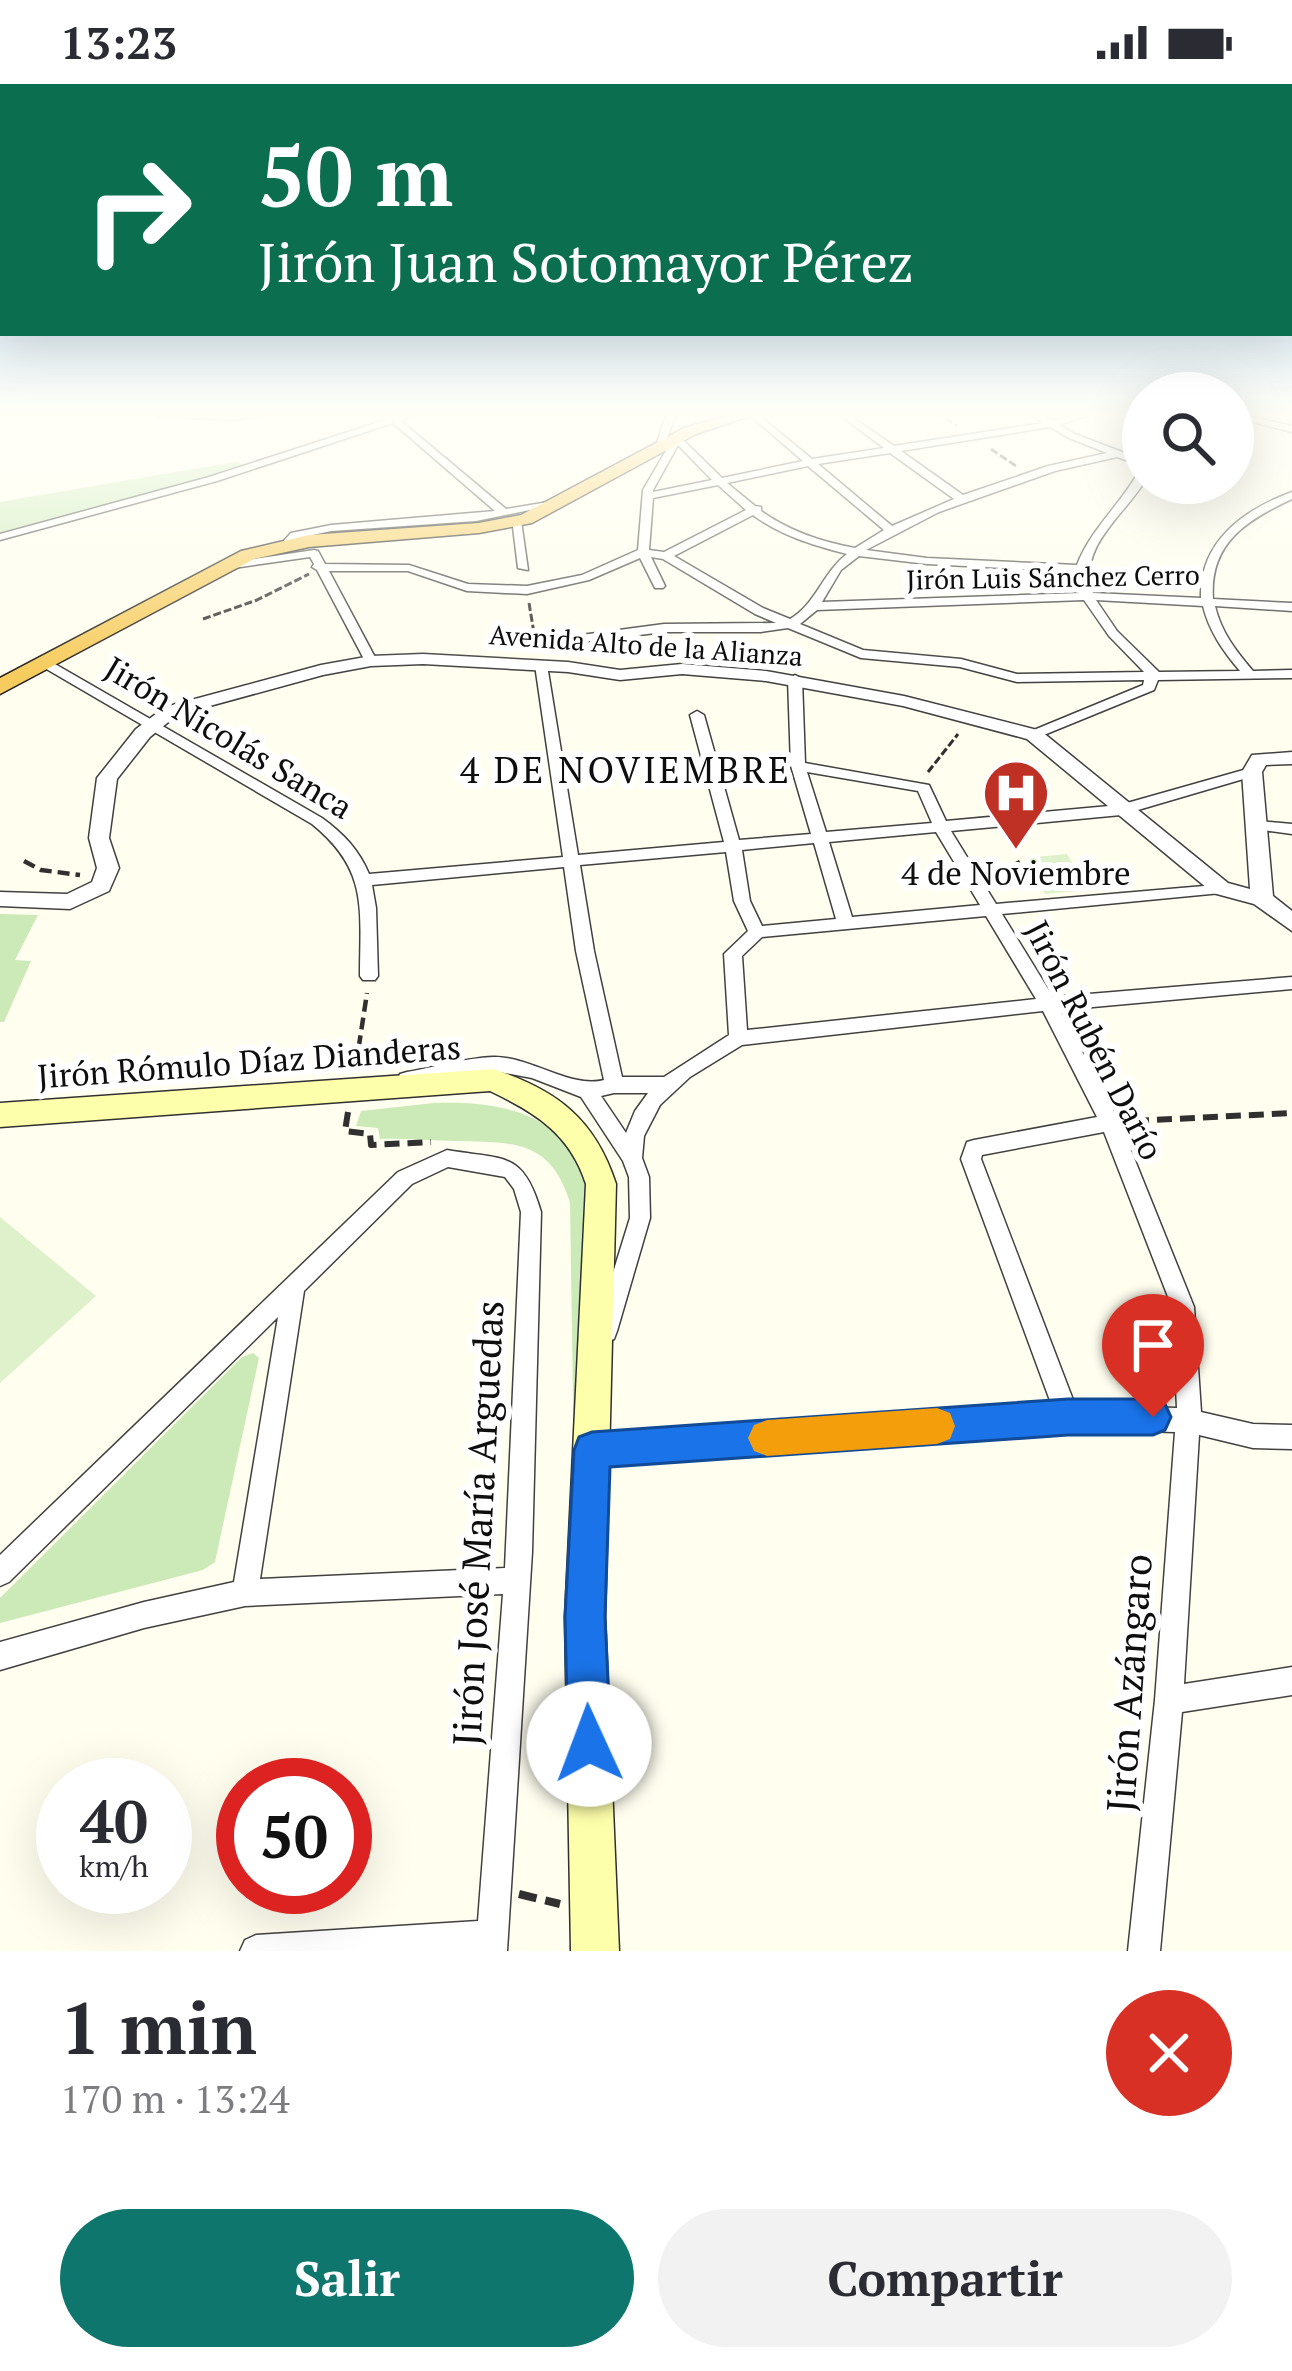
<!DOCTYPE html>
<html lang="es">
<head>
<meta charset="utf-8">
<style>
	body { margin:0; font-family:"PT Serif",serif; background:#f2f2f3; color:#2b2b33; height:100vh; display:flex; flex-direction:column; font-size:45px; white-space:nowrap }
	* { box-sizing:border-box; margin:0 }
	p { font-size:39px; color:#7c7c81 }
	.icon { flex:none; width:66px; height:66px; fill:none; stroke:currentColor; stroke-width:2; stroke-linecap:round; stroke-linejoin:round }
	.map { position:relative; height:1867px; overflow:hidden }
	.panel { display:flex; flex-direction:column; background:#fff; flex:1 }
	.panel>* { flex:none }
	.hud { position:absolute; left:0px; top:0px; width:1293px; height:252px; box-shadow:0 12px 48px #0002; background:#0b6e4f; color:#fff; overflow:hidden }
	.fabs { position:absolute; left:1122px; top:288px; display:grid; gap:24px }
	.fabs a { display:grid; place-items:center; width:132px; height:132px; border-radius:50%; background:#fff; box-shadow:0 12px 48px #0002; font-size:60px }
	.speed { position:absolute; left:36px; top:1674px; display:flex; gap:24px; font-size:60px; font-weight:700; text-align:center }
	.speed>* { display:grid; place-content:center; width:156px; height:156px; border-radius:50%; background:#fff; box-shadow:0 12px 48px #0002; line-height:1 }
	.speed small { font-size:30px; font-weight:400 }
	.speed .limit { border:18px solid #d22; background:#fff; color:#111 }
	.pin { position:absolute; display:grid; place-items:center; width:102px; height:102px; color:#fff; margin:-123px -51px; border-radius:50% 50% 50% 0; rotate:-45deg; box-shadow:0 0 12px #0007 }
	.pin .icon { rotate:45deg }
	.me { position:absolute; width:132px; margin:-66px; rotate:358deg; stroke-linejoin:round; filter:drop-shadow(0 0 9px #0008) }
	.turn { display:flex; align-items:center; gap:42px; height:252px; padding:0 60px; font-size:54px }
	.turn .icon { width:156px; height:156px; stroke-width:2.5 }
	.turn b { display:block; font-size:84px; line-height:102px }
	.round { display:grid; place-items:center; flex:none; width:126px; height:126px; border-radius:63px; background:#f2f2f3 }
	.headline { display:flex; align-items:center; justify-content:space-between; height:204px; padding:0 60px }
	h1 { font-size:72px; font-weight:600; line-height:90px }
	.cta { display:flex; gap:24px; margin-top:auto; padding:24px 60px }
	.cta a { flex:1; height:138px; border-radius:72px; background:#0f766e; color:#fff; font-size:48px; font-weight:600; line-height:138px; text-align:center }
	.cta a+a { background:#f2f2f3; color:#2b2b33 }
	.status { display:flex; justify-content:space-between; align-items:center; height:84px; padding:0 60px; background:#fff; direction:ltr }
	.status svg { height:33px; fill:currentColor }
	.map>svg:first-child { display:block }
	.green { fill:#cceab8 }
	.pitch { fill:#dff1ca }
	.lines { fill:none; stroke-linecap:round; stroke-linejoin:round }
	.minor-casing { stroke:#414141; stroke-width:3 }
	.tertiary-casing { stroke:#414141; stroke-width:3 }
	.secondary-casing { stroke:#303030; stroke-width:3 }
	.trunk-casing { stroke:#1f1f1f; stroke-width:3 }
	.path-far3 { stroke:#303030; stroke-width:3; stroke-dasharray:8 3; stroke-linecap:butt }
	.path-far2 { stroke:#303030; stroke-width:4.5; stroke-dasharray:12 6; stroke-linecap:butt }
	.path-far1 { stroke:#303030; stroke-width:6; stroke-dasharray:15 8; stroke-linecap:butt }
	.path { stroke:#303030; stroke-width:8; stroke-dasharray:18 9; stroke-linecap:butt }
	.minor { fill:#fff; fill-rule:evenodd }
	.tertiary { fill:#fff; fill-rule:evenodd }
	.secondary { fill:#feffaa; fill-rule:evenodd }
	.trunk { fill:#f7cc5e; fill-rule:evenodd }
	.route { fill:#1a73e8; stroke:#114b97; stroke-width:3 }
	.slow { fill:#f59e0b }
	.labels { text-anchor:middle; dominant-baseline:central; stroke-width:12; stroke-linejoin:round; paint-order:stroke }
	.far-street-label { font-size:27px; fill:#0e0e0e; stroke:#fff }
	.street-label { font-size:33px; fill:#0e0e0e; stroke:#fff }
	.poi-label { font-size:33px; fill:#0e0e0e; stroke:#fff }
	.neighbourhood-label { font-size:36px; letter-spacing:3px; fill:#0e0e0e; stroke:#fff }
	.near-street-label { font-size:39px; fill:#0e0e0e; stroke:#fff }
</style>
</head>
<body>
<div class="status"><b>13:23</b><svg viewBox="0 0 49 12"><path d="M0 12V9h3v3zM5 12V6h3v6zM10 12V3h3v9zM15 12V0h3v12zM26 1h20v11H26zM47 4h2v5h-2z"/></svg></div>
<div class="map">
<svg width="1292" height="1867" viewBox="0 0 1292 1867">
	<rect width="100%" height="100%" fill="#fffeef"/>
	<path class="green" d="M235,378L256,382L0,454V418Z
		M0,830L38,831L15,876L31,877L4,938H0Z
		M434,1019C500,1017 567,1028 588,1101L574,1383L570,1118C549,1054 513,1059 456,1057C431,1057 406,1054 380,1055L378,1044L356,1042L361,1027Z
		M253,1269L259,1274L215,1478L203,1486L0,1539V1514L242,1273Z"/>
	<path class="pitch" d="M1067,770L1088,806L1045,810L1025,774Z
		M0,1133L96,1212L0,1299Z"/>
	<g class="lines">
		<g class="minor-casing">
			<path id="minor" d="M152,329H283L232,336L157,332Z
				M407,329H420L401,337L506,425L554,417L559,420L476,437L331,447L299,454L289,464H281L279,462L291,449L331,441L495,427L393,339L217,397L0,456V450L209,393L388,335L389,332Z
				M667,329H677L661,368L653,370Z
				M747,329H756L812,375L884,364L837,329H846L894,362L1043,339L1029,329H1039L1053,337L1081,329H1094L1059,341L1075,350L1143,376V382L1117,373L1055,387L939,428L866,466L927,474L1077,481C1090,446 1121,420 1139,387L1143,386V400C1121,434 1077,465 1093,509L1201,514C1199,458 1243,426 1292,408V415C1247,436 1209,459 1213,515L1292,519V527L1215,522C1221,548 1236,567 1253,587L1292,586V594L1158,596L1154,606L1034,655L1029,654V648L1143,601L1144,596L1017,598L960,583L861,574L788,544L761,548H664L532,564V558L536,557L664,540L776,539L755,530L663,475L651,473L665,502L663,504H655L640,474L589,496L527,510L467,507L408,487H329L377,577L371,581L365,577L317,486L312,483L314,480L310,473L227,485L221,482L227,479L314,466L318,467L325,480L409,481L468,500L527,502L582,491L638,466L643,406L674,353H680L722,394L803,377ZM1050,343L1069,354L1107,369L1048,382L963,411L901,367ZM678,361L712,396L653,408V406ZM890,369L954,415L892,442L818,380ZM808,382L884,446L855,464C821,458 789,447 761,427V423L755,422L727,399ZM718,401L746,426L664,468L649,466L653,414ZM753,431C781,452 813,461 847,470C823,488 816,520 790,535L763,524L674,472ZM859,472L927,480L1077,488L1081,509L822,518L841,486ZM1084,516L1109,552L1144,588L1017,590L961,575L863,566L800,540L817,526ZM1096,516L1203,522C1209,547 1223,567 1240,587L1159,588L1117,547Z
				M1233,329L1292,342V348L1233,333Z
				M512,435L521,437L528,486L518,484Z
				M48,576L322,734C344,750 359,766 369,790L563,773L535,581L541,577L547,581L578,771L724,758L690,631L697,627L704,631L739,756L811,750L791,682L788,595L795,591L802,595L805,679L929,701L946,737L1120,721L1247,685H1257V691L1121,731L951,747L996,820L1227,800L1229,804L1221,809L1002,830L1053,913L1292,893V905L1060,926L1120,1039L1194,1223L1201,1328L1253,1340L1292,1341V1365L1253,1364L1199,1351L1184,1600L1292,1583V1611L1182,1628L1160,1867H1128L1155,1616L1175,1348L1068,1345L592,1378L583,1375L580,1366L583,1357L592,1354L1052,1322L961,1075L967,1058L974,1056L1097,1033L1043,927L742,961L690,993L660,1021L644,1052L642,1074L649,1093L650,1134L617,1247L614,1255L606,1258L598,1255L595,1247L630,1134L629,1093L623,1077L581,1013L532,994L494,987L407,1002L400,1000L398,995L400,990L407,988C435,983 465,974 493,973C530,972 571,1005 604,996L576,867L564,783L372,801L376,824L378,892L375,896H363L360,892C360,825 369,786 312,740L43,583L42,580ZM807,688L918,707L932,739L826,748ZM936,748L980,821L852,833L829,758ZM814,759L836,835L762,842L750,817L742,766ZM726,768L734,817L748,847L724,870L729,951L664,993H622L594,867L580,781ZM986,832L1036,915L747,946L742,872L762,853ZM614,1009H648L635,1027L626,1049L601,1012ZM1104,1048L1172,1223L1177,1324L1075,1321L981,1075L982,1071Z
				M1259,737L1292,740V750L1254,745V739Z
				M447,1066C504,1076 523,1066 541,1128L532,1468L507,1867H240L245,1856L256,1851L478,1837L503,1510L245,1522L144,1544L0,1586V1558L144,1518L234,1498L278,1233L9,1498L0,1502V1471L398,1088ZM448,1083L505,1093L514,1105L521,1128L505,1484L260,1495L304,1207L412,1100Z"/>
		</g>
		<g class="tertiary-casing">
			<path id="tertiary" d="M423,570L568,578L620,586L682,580L766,587L904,612L1041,647L1228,799L1250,805L1242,688L1252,671L1292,668V680L1266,681L1262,688L1273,812L1292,827V847L1254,820L1213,809L1027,655L903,622L766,597L682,590L620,596L568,588L423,580L371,582L323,591L177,631L150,653L117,695L109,754L119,784L109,807L70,825L0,822V808L67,810L92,798L97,784L89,754L97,694L136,645L165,623L321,581L371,572Z"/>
		</g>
		<g class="secondary-casing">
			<path id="secondary" d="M493,985C557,1006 595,1035 616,1100L605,1533L619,1867H571L565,1533L586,1100C570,1050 536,1029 490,1007L0,1043V1019Z"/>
		</g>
		<g class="trunk-casing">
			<path id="trunk" d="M736,329H759L696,350L532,439L479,449L309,463L254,475L0,610V594L241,467L309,451L479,439L521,431L684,344Z"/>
		</g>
		<path class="path-far3" d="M936,329L957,342
			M991,365L1016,382
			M529,519L534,549
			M203,535L257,516L309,490
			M928,688L958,650"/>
		<path class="path-far2" d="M24,777L41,786L80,791
			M1017,777L1032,804
			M356,981L367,909"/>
		<path class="path-far1" d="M348,1028L345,1047L370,1050L371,1061L431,1058
			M1134,1037L1292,1029"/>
		<path class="path" d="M519,1810L560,1820"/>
		<use href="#minor" class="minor"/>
		<use href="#tertiary" class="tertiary"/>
		<use href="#secondary" class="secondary"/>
		<use href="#trunk" class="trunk"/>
	</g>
	<linearGradient id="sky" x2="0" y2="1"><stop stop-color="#93c2ee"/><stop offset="0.56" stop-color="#fffff8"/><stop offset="1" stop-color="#fffff8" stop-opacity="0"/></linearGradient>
	<rect width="1292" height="590" fill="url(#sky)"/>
	<path class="route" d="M1068,1315H1153L1165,1320L1171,1333L1165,1346L1153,1351H1068L610,1383L605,1533L611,1660L604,1675L589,1682L574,1675L568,1660L565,1533L574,1366L579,1353L592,1348Z"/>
	<path class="slow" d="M937,1324L950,1329L955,1342L950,1355L937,1360L767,1372L754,1367L748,1354L754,1341L767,1336Z"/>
	<defs>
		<g id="hospital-pin" transform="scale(3.45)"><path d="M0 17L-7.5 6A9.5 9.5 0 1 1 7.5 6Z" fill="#bf3025" stroke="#fff"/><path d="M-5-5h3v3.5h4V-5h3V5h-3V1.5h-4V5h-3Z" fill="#fff"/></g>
	</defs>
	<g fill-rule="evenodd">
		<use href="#hospital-pin" x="1016" y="709"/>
	</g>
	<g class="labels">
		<g class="far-street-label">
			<text transform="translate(1053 493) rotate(-1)">Jirón Luis Sánchez Cerro</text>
			<text transform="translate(646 561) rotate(4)">Avenida Alto de la Alianza</text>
		</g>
		<g class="street-label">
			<text transform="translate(229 653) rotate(31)">Jirón Nicolás Sanca</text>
			<text transform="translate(1095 956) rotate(63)">Jirón Rubén Darío</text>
			<text transform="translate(249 977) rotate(-4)">Jirón Rómulo Díaz Dianderas</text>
		</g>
		<g class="poi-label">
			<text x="1016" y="788">4 de Noviembre</text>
		</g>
		<g class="neighbourhood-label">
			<text x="626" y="685">4 DE NOVIEMBRE</text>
		</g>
		<g class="near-street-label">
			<text transform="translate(477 1439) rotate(-87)">Jirón José María Arguedas</text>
			<text transform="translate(1128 1599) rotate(-86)">Jirón Azángaro</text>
		</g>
	</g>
</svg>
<div class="fabs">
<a><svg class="icon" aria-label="search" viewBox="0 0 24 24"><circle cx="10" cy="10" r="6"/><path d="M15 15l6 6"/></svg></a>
</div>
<div class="speed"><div>40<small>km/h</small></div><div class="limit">50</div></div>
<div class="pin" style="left:1153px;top:1333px;background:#d93025"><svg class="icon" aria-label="arrive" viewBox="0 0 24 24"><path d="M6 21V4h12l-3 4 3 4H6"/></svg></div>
<svg class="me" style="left:589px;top:1660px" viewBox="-20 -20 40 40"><circle r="19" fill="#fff"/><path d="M0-13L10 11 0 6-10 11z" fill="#1a73e8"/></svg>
<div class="hud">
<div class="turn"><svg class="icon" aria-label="right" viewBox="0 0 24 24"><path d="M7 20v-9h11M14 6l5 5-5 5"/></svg><div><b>50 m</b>Jirón Juan Sotomayor Pérez</div></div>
</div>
</div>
<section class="panel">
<div class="headline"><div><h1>1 min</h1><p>170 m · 13:24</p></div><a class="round" style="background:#d93025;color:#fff"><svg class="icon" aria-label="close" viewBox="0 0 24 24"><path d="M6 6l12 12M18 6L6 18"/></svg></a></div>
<div class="cta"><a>Salir</a><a>Compartir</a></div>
</section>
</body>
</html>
